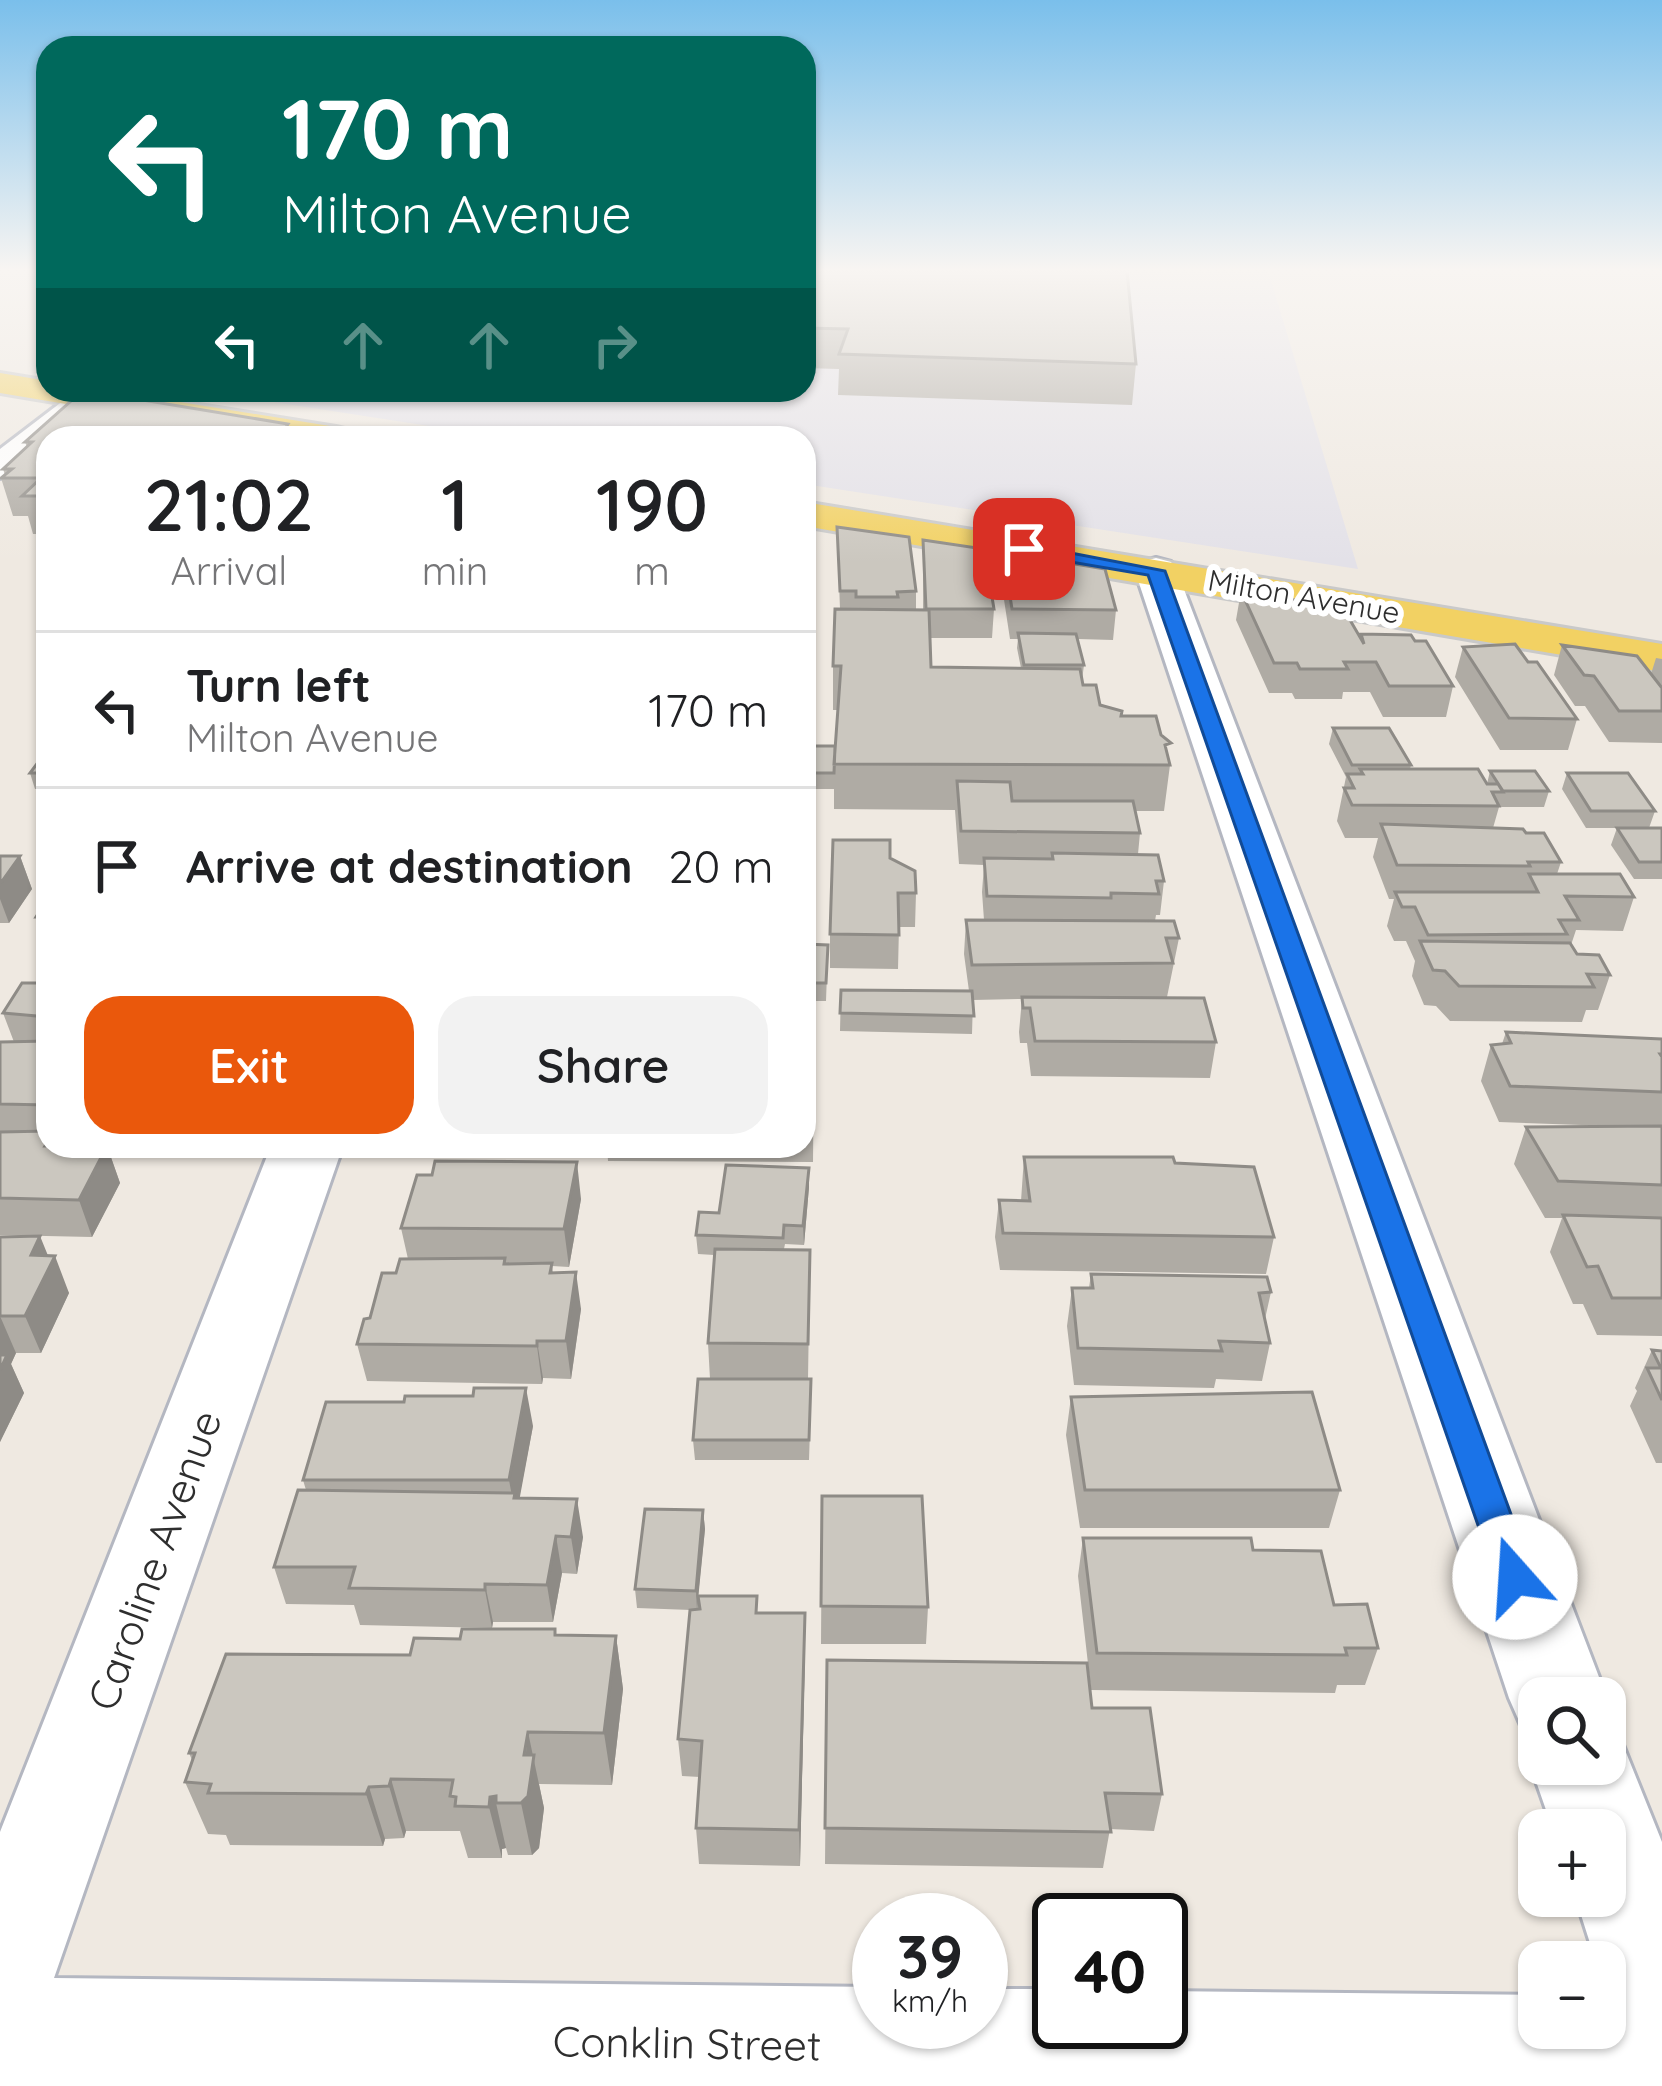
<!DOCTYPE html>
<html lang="en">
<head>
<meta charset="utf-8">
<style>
	body { margin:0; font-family:Quicksand,sans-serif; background:#f2f2f2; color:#202124; height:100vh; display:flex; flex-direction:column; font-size:45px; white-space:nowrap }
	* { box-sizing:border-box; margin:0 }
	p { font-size:39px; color:#757577 }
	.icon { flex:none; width:66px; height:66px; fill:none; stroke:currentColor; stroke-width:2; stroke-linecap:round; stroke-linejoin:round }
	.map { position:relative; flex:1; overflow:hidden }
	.details { position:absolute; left:36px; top:426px; width:780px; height:732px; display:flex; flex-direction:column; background:#fff; border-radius:36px; box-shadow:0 3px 9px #0004 }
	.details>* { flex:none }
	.guide { position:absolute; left:36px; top:36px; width:780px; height:366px; border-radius:36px; box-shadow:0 3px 9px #0004; background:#00695c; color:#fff; overflow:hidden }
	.controls { position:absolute; left:1518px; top:1677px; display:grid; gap:24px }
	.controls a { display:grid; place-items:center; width:108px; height:108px; border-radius:24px; background:#fff; box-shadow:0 3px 9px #0004; font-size:60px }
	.speed { position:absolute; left:852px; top:1893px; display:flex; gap:24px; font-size:60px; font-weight:700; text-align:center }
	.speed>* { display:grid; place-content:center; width:156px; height:156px; border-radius:50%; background:#fff; box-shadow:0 3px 9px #0004; line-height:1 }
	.speed small { font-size:30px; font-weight:400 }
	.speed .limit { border:6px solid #111; border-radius:18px; background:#fff; color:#111 }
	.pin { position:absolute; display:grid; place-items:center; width:102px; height:102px; color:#fff; margin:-51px; border-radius:24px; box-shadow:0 6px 18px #0006 }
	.me { position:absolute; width:132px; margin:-66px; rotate:341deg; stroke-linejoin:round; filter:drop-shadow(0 0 9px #0008) }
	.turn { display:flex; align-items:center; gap:42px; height:252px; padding:0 48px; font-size:54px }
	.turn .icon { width:156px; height:156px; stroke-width:2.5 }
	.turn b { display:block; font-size:84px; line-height:102px }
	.lanes { display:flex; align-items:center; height:114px; padding:0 48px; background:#0003; justify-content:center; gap:60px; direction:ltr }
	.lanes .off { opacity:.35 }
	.eta { display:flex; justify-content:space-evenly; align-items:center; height:204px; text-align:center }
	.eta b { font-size:72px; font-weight:600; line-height:84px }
	.button { display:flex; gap:24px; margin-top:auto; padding:24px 48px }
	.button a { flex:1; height:138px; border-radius:36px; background:#ea580c; color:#fff; font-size:48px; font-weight:600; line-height:138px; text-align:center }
	.button a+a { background:#f2f2f2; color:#202124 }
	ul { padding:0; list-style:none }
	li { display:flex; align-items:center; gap:36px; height:156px; padding:0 48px; border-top:3px solid #e0e0e0 }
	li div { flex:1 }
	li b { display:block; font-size:45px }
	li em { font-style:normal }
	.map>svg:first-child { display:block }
	.industrial { fill:#e3e1e8 }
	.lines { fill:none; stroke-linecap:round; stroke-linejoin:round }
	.minor-casing { stroke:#b4b7c1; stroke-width:6 }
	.major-casing { stroke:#c9c9c9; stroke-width:6 }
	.minor { fill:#fff; fill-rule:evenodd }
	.major { fill:#f2d163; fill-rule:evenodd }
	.wall { fill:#afaba4 }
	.shaded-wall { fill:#8e8b86 }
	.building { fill:#cbc7bf; stroke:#8e8b86; stroke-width:3 }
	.route { fill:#1a73e8; stroke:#114b97; stroke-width:3 }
	.labels { text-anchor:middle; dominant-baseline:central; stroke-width:12; stroke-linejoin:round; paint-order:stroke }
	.far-street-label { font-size:30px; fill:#2e2e2e; stroke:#fff }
	.near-street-label { font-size:42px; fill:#2e2e2e; stroke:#fff }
</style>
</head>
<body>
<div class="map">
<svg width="1662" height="2086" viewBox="0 0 1662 2086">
	<rect width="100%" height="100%" fill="#efe9e1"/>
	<path class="industrial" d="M804,271H1268L1358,569L804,484V438H507L195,390H804Z"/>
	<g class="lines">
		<g class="minor-casing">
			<path id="minor" d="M76,391H100L105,398L59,438H48V447L13,475L0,478V449Z
				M1156,558L1171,562L1177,571L1607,1698L1605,1703V1698H1539V1736L1523,1730L1509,1698L1135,571L1141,562Z
				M271,1146H343L54,1978L879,1987V2022H981V1989H1059V2022H1161V1991L1539,1995V2028H1605V1962H1596L1575,1896H1605V1830H1553L1530,1764L1539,1744V1764H1605V1725L1617,1730L1662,1842V2086H0V1832Z"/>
		</g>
		<g class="major-casing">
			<path id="major" d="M0,373L48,381V390H106L336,427L349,430L354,438H270L0,393Z
				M804,502L1662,644V672L804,526Z"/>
		</g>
		<use href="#minor" class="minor"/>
		<use href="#major" class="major"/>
	</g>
	<path class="wall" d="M804,271L1136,364L1132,405L838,395L839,369L804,368Z
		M94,392L288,424L291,438H48V534H33L28,516H13L1,478L5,475L3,469L27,447L25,442L79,394Z
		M837,527L916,591V610H923V540L994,609L992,638H930L931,667L1021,668L1017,648L1018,639H1010L1001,580L1003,552L1116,610L1113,640L1078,639L1084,665L1082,680L1083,685L1100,705L1122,716L1169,761L1170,765L1164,811H1135L1140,833L1138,854L1164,881L1160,915H1156L1155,921L1179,938L1167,997L1216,1042L1210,1078L1031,1076L1027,1043H1020L1019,1032L1022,999L973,1000L972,1034L840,1031L841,990L969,991L964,954L966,920H984L982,892L984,865L959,864L955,810L834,809V789H804V746H835L838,710H833V666L840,609Z
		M1241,591L1360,638L1361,634L1415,641L1453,686L1446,717H1383L1370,692H1343L1342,699H1295L1292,693H1269L1236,620Z
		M1562,645L1651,674L1656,658L1662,659V743L1609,742L1585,706H1575L1554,675Z
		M1463,647L1528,662L1577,719L1568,750H1500L1455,677Z
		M1333,728L1411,765L1410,769L1487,784L1490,771L1549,791L1544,807H1499L1493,828L1526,833L1561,862L1557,874L1634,897L1623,931L1576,930L1571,945L1577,954L1610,975L1598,1010H1586L1582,1022L1450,1021L1436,1006L1424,1005L1412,976L1415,961L1406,941H1394L1387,926L1394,899H1389L1373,857L1378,838H1345L1337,821L1346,777L1329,744Z
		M48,749V789H35L30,773Z
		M1567,773L1655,811L1649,828H1662V879H1634L1611,845L1617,828H1647H1586L1562,789Z
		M804,799L812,816L810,835H804Z
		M0,856H20L32,889L9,923H0Z
		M890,858L916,893L915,927H899L898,969L830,968V934Z
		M48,900V951H47L36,917Z
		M804,944L828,945L826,1001H804Z
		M48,974V1146H107L120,1183L92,1237L0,1235V1042H14L3,1013Z
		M1506,1032L1662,1039V1336L1597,1335L1583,1304H1573L1550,1252L1562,1218H1545L1514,1164L1526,1127L1610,1126L1499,1122L1481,1081L1491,1045L1502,1044Z
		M804,1049H814L813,1162L608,1161L607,1146H804Z
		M1024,1157L1175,1163L1274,1237L1266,1274L1000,1270L995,1237L999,1200L1021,1201Z
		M809,1187L804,1245L785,1244L784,1249L810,1250L808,1379L811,1399L809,1460H695L693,1440L710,1379L708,1343L714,1255L698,1254L696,1235L719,1213Z
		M581,1199L569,1267L552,1266L553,1272L581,1309L571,1379L543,1378L542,1384L367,1381L357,1344L396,1273L408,1259L401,1228Z
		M0,1237L48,1256L69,1293L41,1353H16L11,1364L24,1393L0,1442Z
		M1091,1274L1271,1292L1265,1319L1270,1343L1262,1381L1216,1379L1214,1388L1074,1385L1067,1326L1072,1288H1089Z
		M1652,1350L1662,1351V1463H1656L1630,1406L1637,1391L1635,1388Z
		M1071,1397L1340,1490L1329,1528H1080L1066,1435Z
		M533,1426L519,1498L583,1537L577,1574L562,1573L553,1622H493L492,1628L360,1625L354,1605L286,1604L274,1567L306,1490L303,1480Z
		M822,1496L928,1607L926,1644H821Z
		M703,1510L705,1529L698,1596L757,1613L805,1650L800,1866L699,1864L696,1828L700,1777L682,1776L678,1739L691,1610L637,1608L635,1589Z
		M1083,1538L1253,1550L1334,1605L1378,1648L1365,1685H1337L1335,1693L1091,1690L1078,1576Z
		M555,1629L556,1635L616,1636L623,1689L612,1785L539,1784L544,1808L539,1848L532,1855H508L506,1848L502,1849V1858H468L460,1831H406L404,1838L385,1839L383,1846L230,1845L226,1835L208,1834L185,1782L192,1760L189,1753L410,1655L460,1639Z
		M827,1660L1092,1708L1162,1794L1154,1831L1110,1829L1103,1868L825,1864Z"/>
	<path class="shaded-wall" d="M288,424L291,438H278Z
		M20,856L32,889L9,923L0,899V884Z
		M107,1146L120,1183L92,1237L79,1200Z
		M577,1162L581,1199L569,1267L564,1229Z
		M809,1168V1187L804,1245L803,1226Z
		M40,1236L51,1263L55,1256L69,1293L41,1353L25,1316L31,1255Z
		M576,1272L581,1309L571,1379L566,1341Z
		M0,1316L16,1353L11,1364L24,1393L0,1442Z
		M537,1341L543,1378L542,1384L537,1346Z
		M526,1388L533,1426L516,1518L509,1480Z
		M577,1499L583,1537L577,1574L571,1537Z
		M703,1510L705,1529L697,1610L696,1591Z
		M556,1536L562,1573L553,1622L547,1585Z
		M485,1584L493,1622L492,1628L485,1590Z
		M805,1613V1650L800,1866L799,1830Z
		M616,1636L623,1689L612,1785L604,1733Z
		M528,1732L544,1808L539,1848L532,1855L521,1803Z
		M391,1779L406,1831L404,1838L389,1786Z
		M369,1787L385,1839L383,1846L366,1794Z
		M496,1796V1803L506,1848L502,1849V1858L489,1807L490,1797Z"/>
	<path class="building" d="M804,271H1127L1136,364L839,354L848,329L804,328Z
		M94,392L288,424L278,438H48V496H22L41,478H1L12,469H3L32,442H25L79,394Z
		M837,527L909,537L916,591L897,592L898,597H856V591H840Z
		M923,540L984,549L994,609H926Z
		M1003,552L1105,569L1116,610L1012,609Z
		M1241,591L1343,608L1364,644L1361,634L1411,635L1415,641H1426L1453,686H1389L1376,662H1344L1348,669H1300L1297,663H1274Z
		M835,609L929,610L931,667L1080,669L1083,685H1096L1100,705L1122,711L1121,716H1156L1161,735L1171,743L1165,745L1170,765L834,764L841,666H833Z
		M1018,633L1076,634L1084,665H1024Z
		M1515,644L1528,662H1537L1577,719L1509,718L1463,647Z
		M1562,645L1637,656L1662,688V711H1619L1594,676L1584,675Z
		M1333,728H1389L1411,765H1352Z
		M804,746H835L834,773H804Z
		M48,749V773H30Z
		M1360,769H1478L1487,784H1498L1503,792H1492L1499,806L1352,805L1344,788H1354L1347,774H1363Z
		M1490,771H1535L1549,791H1503Z
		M1567,773H1628L1655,811H1591Z
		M957,781L1010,782L1012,801H1133L1140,833L961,831Z
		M804,799H812L810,818H804Z
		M1381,824L1523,829L1526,833H1544L1561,862H1528L1530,866L1397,865Z
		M1617,828H1662V862H1639Z
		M833,840H890V858L915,871L916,893H898L899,935L830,934Z
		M1052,853L1158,855L1164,881H1156L1159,894L1111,893V898L987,896L984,858L1053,859Z
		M0,856H20L0,884Z
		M1529,874H1620L1634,897L1565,896L1579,920H1559L1567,934L1428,935L1415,907H1402L1395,892H1538Z
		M47,900L48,917H36Z
		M966,920L1174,921L1179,938H1166L1173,963L972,965Z
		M1420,941L1570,943L1577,954L1599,955L1610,975L1587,974L1594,987L1459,986L1445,971L1433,970Z
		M804,944L828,945L826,983H804Z
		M43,973L48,974V1017L3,1013L22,983H38Z
		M841,990L972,991L974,1016L840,1013Z
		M1022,997L1204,998L1216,1042L1035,1041L1030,1008H1023Z
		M1506,1032L1662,1039V1054H1660L1662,1057V1092L1510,1086L1491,1045L1511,1043Z
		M48,1041V1105L0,1104V1042Z
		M804,1049H814L813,1125H804Z
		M1662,1126V1185L1558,1181L1526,1127Z
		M48,1131V1141L45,1146H107L79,1200L0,1198V1132Z
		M1024,1157H1173L1175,1163L1254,1167L1274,1237L1003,1233L999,1200L1030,1201Z
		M435,1161L577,1162L564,1229L401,1228L417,1175H432Z
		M726,1165L809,1168L803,1226L784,1225L783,1238L696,1235L699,1212L719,1213Z
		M1563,1215L1662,1218V1298H1612L1598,1266L1587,1267Z
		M40,1236L31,1255L55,1256L25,1316H0V1237Z
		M715,1249L810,1250L808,1344L708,1343Z
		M505,1258L504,1264L552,1263L550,1273L576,1272L566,1341H537V1346L357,1344L364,1319L370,1318L382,1273H396L400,1259Z
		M1091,1274L1267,1277L1271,1292L1259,1293L1270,1343L1219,1341L1222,1351L1078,1348L1072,1288H1093Z
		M1652,1350L1662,1351V1400L1647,1368H1661Z
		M0,1355H7L0,1370Z
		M698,1379H811L809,1440H693Z
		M474,1388H526L509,1480H303L326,1402H404L405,1396H473Z
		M1312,1392L1340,1490H1085L1071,1397Z
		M298,1490L515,1493L514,1498L577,1499L571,1537L556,1536L547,1585L485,1584V1590L349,1588L355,1567H274Z
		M822,1496H922L928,1607L821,1606Z
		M645,1509L703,1510L696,1591L635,1589Z
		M1083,1538H1251L1253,1550L1321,1551L1334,1605L1367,1604L1378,1648H1345L1347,1655L1097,1653Z
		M698,1596H757L756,1613H805L799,1830L696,1828L702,1741L678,1739L690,1610L700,1609Z
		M462,1629H555V1635L616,1636L604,1733L528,1732L524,1755H534L528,1796L521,1803H496V1796L490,1797L489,1807L455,1806L456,1797L450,1796L453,1780L391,1779L389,1786L369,1787L366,1794L208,1793L211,1784L185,1782L195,1753H189L226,1654L410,1655L414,1638L460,1639Z
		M827,1660L1087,1663L1092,1708H1150L1162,1794L1105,1793L1111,1832L825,1828Z"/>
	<linearGradient id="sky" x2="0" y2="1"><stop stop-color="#7abfeb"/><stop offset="0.48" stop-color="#f8f5f2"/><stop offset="1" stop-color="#f8f5f2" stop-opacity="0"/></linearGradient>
	<rect width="1662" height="563" fill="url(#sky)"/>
	<path class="route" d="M1024,544L1165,571L1534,1577L1528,1589L1515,1593L1501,1589L1496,1577L1148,575L1018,553V546Z"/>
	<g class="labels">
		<g class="far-street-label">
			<text transform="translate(1304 596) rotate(10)">Milton Avenue</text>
		</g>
		<g class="near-street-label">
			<text transform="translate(154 1560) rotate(-70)">Caroline Avenue</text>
			<text transform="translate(687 2043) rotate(1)">Conklin Street</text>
		</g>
	</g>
</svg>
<div class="controls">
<a><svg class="icon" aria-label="search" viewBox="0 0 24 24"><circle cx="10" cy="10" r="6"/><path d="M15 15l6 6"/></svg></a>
<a>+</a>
<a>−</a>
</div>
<div class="speed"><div>39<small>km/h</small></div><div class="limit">40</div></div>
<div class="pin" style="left:1024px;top:549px;background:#d93025"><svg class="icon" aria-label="arrive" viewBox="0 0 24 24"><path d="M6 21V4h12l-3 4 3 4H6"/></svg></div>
<svg class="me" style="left:1515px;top:1577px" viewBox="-20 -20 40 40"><circle r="19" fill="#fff"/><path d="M0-13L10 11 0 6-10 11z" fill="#1a73e8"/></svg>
<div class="guide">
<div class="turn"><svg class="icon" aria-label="left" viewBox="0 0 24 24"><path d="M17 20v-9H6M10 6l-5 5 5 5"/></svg><div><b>170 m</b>Milton Avenue</div></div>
<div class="lanes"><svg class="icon" aria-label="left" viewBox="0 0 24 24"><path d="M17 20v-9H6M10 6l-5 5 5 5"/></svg><svg class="icon off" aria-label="ahead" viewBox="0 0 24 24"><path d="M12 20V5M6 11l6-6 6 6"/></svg><svg class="icon off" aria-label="ahead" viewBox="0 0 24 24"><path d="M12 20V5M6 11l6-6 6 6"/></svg><svg class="icon off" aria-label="right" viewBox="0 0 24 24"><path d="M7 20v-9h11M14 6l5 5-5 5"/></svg></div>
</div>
<section class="details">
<div class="eta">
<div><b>21:02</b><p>Arrival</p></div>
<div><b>1</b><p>min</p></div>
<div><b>190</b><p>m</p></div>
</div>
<ul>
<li><svg class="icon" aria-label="left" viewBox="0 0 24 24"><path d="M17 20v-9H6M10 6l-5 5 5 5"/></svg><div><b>Turn left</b><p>Milton Avenue</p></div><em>170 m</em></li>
<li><svg class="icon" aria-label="arrive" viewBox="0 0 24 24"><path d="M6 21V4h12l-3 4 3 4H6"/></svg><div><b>Arrive at destination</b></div><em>20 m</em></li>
</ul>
<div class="button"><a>Exit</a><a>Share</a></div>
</section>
</div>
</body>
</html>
